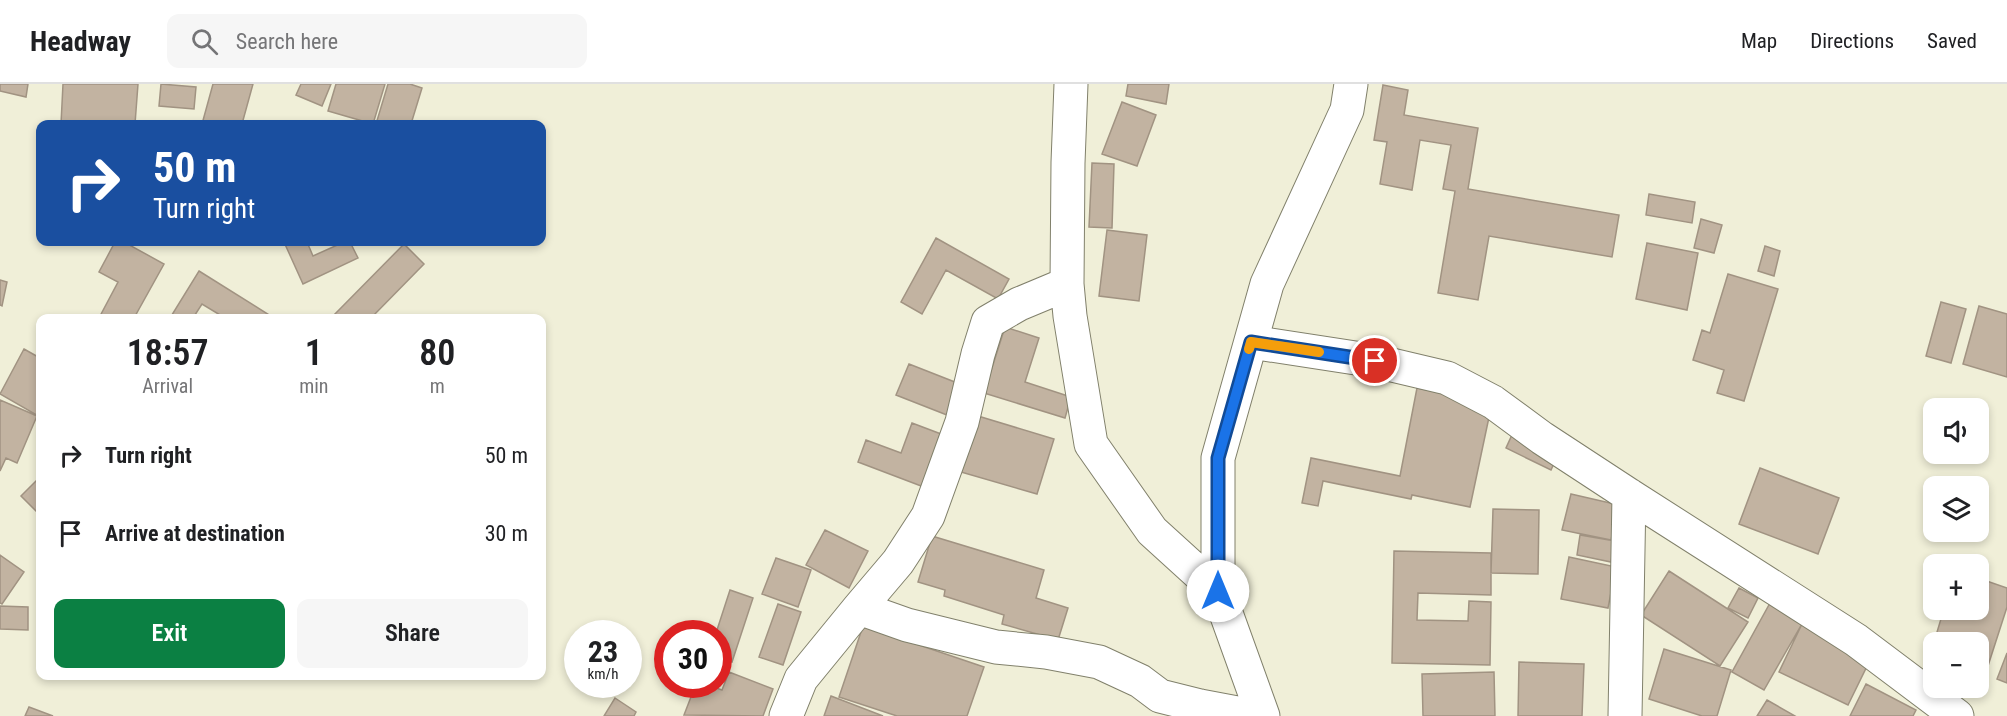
<!DOCTYPE html>
<html lang="en">
<head>
<meta charset="utf-8">
<style>
	body { margin:0; font-family:"Roboto Condensed",sans-serif; background:#f6f6f6; color:#202124; height:100vh; display:flex; flex-direction:column; font-size:22px; white-space:nowrap }
	* { box-sizing:border-box; margin:0 }
	p { font-size:20px; color:#757577 }
	.icon { flex:none; width:33px; height:33px; fill:none; stroke:currentColor; stroke-width:2; stroke-linecap:round; stroke-linejoin:round }
	.map { position:relative; flex:1; overflow:hidden }
	.drawer { position:absolute; left:36px; top:230px; width:510px; height:366px; display:flex; flex-direction:column; background:#fff; border-radius:12px; box-shadow:0 3px 9px #0003 }
	.drawer>* { flex:none }
	.top-card { position:absolute; left:36px; top:36px; width:510px; height:126px; border-radius:12px; box-shadow:0 3px 9px #0003; background:#1a4fa0; color:#fff; overflow:hidden }
	.fabs { position:absolute; left:1923px; top:314px; display:grid; gap:12px }
	.fabs a { display:grid; place-items:center; width:66px; height:66px; border-radius:12px; background:#fff; box-shadow:0 3px 9px #0003; font-size:30px }
	.speed { position:absolute; left:564px; top:536px; display:flex; gap:12px; font-size:30px; font-weight:700; text-align:center }
	.speed>* { display:grid; place-content:center; width:78px; height:78px; border-radius:50%; background:#fff; box-shadow:0 3px 9px #0003; line-height:1 }
	.speed small { font-size:15px; font-weight:400 }
	.speed .limit { border:9px solid #d22; background:#fff; color:#111 }
	.pin { position:absolute; display:grid; place-items:center; width:51px; height:51px; color:#fff; margin:-26px; border:3px solid #fff; border-radius:50%; box-shadow:0 2px 6px #0007 }
	.me { position:absolute; width:66px; margin:-33px; rotate:0deg; stroke-linejoin:round; filter:drop-shadow(0 0 4px #0008) }
	.turn { display:flex; align-items:center; gap:21px; height:126px; padding:0 18px; font-size:27px }
	.turn .icon { width:78px; height:78px; stroke-width:2.5 }
	.turn b { display:block; font-size:42px; line-height:51px }
	.eta { display:flex; justify-content:space-evenly; align-items:center; height:102px; text-align:center }
	.eta b { font-size:36px; font-weight:600; line-height:42px }
	.action { display:flex; gap:12px; margin-top:auto; padding:12px 18px }
	.action a { flex:1; height:69px; border-radius:12px; background:#0b8043; color:#fff; font-size:24px; font-weight:600; line-height:69px; text-align:center }
	.action a+a { background:#f6f6f6; color:#202124 }
	ul { padding:0; list-style:none }
	li { display:flex; align-items:center; gap:18px; height:78px; padding:0 18px }
	li div { flex:1 }
	li b { display:block; font-size:22px }
	li em { font-style:normal }
	header { display:flex; align-items:center; gap:36px; box-sizing:border-box; height:84px; padding:0 30px; background:#fff; border-bottom:2px solid #e0e0e0 }
	header strong { font-size:28px }
	nav { display:flex; gap:33px; margin-inline-start:auto; font-size:21px }
	.search { width:420px; height:54px; background:#f6f6f6; display:flex; align-items:center; gap:15px; box-sizing:border-box; padding:0 21px; border-radius:12px; color:#757577; font-size:22px }
	.map>svg:first-child { display:block }
	.building { fill:#c2b3a1; stroke:#a19382; stroke-width:1.5 }
	.lines { fill:none; stroke-linecap:round; stroke-linejoin:round }
	.street-casing { stroke:#81806b; stroke-width:35 }
	.street { stroke:#fff; stroke-width:33 }
	.route-casing { stroke:#114b97; stroke-width:15 }
	.route { stroke:#1a73e8; stroke-width:10 }
	.slow { stroke:#f59e0b; stroke-width:10 }
</style>
</head>
<body>
<header>
<strong>Headway</strong>
<div class="search"><svg class="icon" aria-label="search" viewBox="0 0 24 24"><circle cx="10" cy="10" r="6"/><path d="M15 15l6 6"/></svg>Search here</div>
<nav><a>Map</a><a>Directions</a><a>Saved</a></nav>
</header>
<div class="map">
<svg width="2007" height="632" viewBox="0 0 2007 632">
	<rect width="100%" height="100%" fill="#f0efd8"/>
	<path class="building" d="M0,0H28L26,13L0,7Z
		M63,0H138L135,40H61Z
		M161,0L196,3L194,25L159,22Z
		M213,0H253L242,40H202Z
		M301,0H331L322,22L296,11Z
		M336,0H385L373,40L328,27Z
		M388,0H410L422,4L411,40H376Z
		M1128,0H1169L1166,20L1126,12Z
		M1383,1L1408,6L1404,31L1478,44L1468,105L1619,131L1612,173L1489,152L1478,216L1438,209L1455,107L1443,105L1451,61L1420,56L1412,106L1380,100L1387,58L1374,56Z
		M1122,18L1156,31L1137,82L1102,70Z
		M1092,79L1114,80L1112,144L1089,143Z
		M1649,110L1695,118L1692,139L1646,131Z
		M1701,135L1722,141L1714,169L1694,164Z
		M1107,146L1147,151L1139,217L1099,212Z
		M936,154L1009,195L998,215L946,186L922,230L901,218Z
		M115,158H124L164,180L134,234H99L118,198L99,188Z
		M284,158H307L313,172L344,158H350L358,174L303,200Z
		M1647,159L1698,169L1687,226L1636,215Z
		M404,160L424,180L371,234H337L334,231Z
		M1765,162L1780,167L1774,192L1758,187Z
		M199,187L274,234H225L202,220L193,234H170Z
		M1728,190L1778,205L1744,317L1717,309L1724,286L1693,276L1702,246L1710,249Z
		M0,196L7,198L2,222L0,221Z
		M1941,218L1966,225L1951,279L1926,272Z
		M1979,222L2007,230V293L1963,280Z
		M1005,243L1039,254L1025,298L1071,313L1065,334L984,309Z
		M24,265L40,274V333L0,310Z
		M909,280L965,302L952,333L896,311Z
		M1417,304L1492,319L1470,423L1412,411L1411,415L1323,397L1318,422L1302,419L1311,374L1400,392Z
		M0,316L37,332L17,379L6,374L0,387Z
		M978,332L1054,355L1037,410L961,388Z
		M912,339L949,353L929,405L858,378L866,356L901,369Z
		M1516,342L1561,364L1551,386L1506,364Z
		M1760,384L1839,414L1818,470L1739,440Z
		M40,393V431L21,412Z
		M1571,410L1619,421L1611,456L1562,446Z
		M1493,425L1539,426L1538,490L1491,489Z
		M825,446L868,467L849,504L806,481Z
		M1580,451L1615,457L1611,478L1577,471Z
		M932,452L1044,486L1036,514L1068,524L1058,556L1002,540L1004,531L944,512L945,506L918,498Z
		M1394,467L1491,469V511L1418,509L1417,536L1468,537L1469,517L1491,518L1490,581L1392,579Z
		M0,471L24,488L2,520L0,519Z
		M1569,473L1616,483L1608,524L1561,515Z
		M776,474L811,486L798,523L762,510Z
		M1669,487L1748,538L1720,582L1641,531Z
		M1978,494L2007,504V523L1986,588L1978,586V558H1934L1944,525H1978Z
		M1739,504L1758,514L1748,534L1728,524Z
		M730,506L753,514L732,578L718,574V549H716Z
		M1770,519L1803,538L1764,606L1732,588Z
		M778,520L801,528L783,581L759,573Z
		M0,522L28,523V546L0,545Z
		M1802,540L1871,574L1848,621L1779,588Z
		M863,542L984,583L967,632H897L839,613Z
		M1664,565L1731,586L1717,632H1702L1649,615Z
		M2007,569V599L1997,595Z
		M1519,578L1584,580L1582,632H1518Z
		M729,588L773,605L763,632L684,631L696,600H705L722,606Z
		M1494,588L1495,632H1423L1422,590Z
		M1866,600L1916,626L1913,632H1850Z
		M831,612L883,632H824Z
		M615,614L636,628L634,632H604Z
		M1767,616L1795,632H1757Z
		M29,623L53,632H25Z"/>
	<g class="lines">
		<g class="street-casing">
			<path id="street" d="M1071,0L1068,79L1067,200L1070,232L1091,360L1152,447L1218,507
				M1251,258L1375,277L1447,294L1493,318L1542,354L1629,411L1856,556L1957,632
				M859,524L898,478L928,432L962,338L978,270L988,238L1019,220L1067,200
				M786,632L801,595L859,524L907,541L996,563L1046,568L1099,578L1140,597L1160,612L1200,622L1253,632
				M1263,632L1218,507V374L1267,200L1347,26L1351,0
				M1625,632L1629,411"/>
		</g>
		<use href="#street" class="street"/>
	</g>
	<g class="lines">
		<g class="route-casing">
			<path id="route" d="M1218,507V374L1251,258L1375,277"/>
		</g>
		<use href="#route" class="route"/>
		<path class="slow" d="M1249,265L1251,258L1319,268"/>
	</g>
</svg>
<div class="fabs">
<a><svg class="icon" aria-label="sound" viewBox="0 0 24 24"><path d="M4 9h4l5-4v14l-5-4H4zM17 9q2 3 0 6"/></svg></a>
<a><svg class="icon" aria-label="layers" viewBox="0 0 24 24"><path d="M12 4l9 5-9 5-9-5zM3 14l9 5 9-5"/></svg></a>
<a>+</a>
<a>−</a>
</div>
<div class="speed"><div>23<small>km/h</small></div><div class="limit">30</div></div>
<div class="pin" style="left:1375px;top:277px;background:#d93025"><svg class="icon" aria-label="arrive" viewBox="0 0 24 24"><path d="M6 21V4h12l-3 4 3 4H6"/></svg></div>
<svg class="me" style="left:1218px;top:507px" viewBox="-20 -20 40 40"><circle r="19" fill="#fff"/><path d="M0-13L10 11 0 6-10 11z" fill="#1a73e8"/></svg>
<div class="top-card">
<div class="turn"><svg class="icon" aria-label="right" viewBox="0 0 24 24"><path d="M7 20v-9h11M14 6l5 5-5 5"/></svg><div><b>50 m</b>Turn right</div></div>
</div>
<section class="drawer">
<div class="eta">
<div><b>18:57</b><p>Arrival</p></div>
<div><b>1</b><p>min</p></div>
<div><b>80</b><p>m</p></div>
</div>
<ul>
<li><svg class="icon" aria-label="right" viewBox="0 0 24 24"><path d="M7 20v-9h11M14 6l5 5-5 5"/></svg><div><b>Turn right</b></div><em>50 m</em></li>
<li><svg class="icon" aria-label="arrive" viewBox="0 0 24 24"><path d="M6 21V4h12l-3 4 3 4H6"/></svg><div><b>Arrive at destination</b></div><em>30 m</em></li>
</ul>
<div class="action"><a>Exit</a><a>Share</a></div>
</section>
</div>
</body>
</html>
